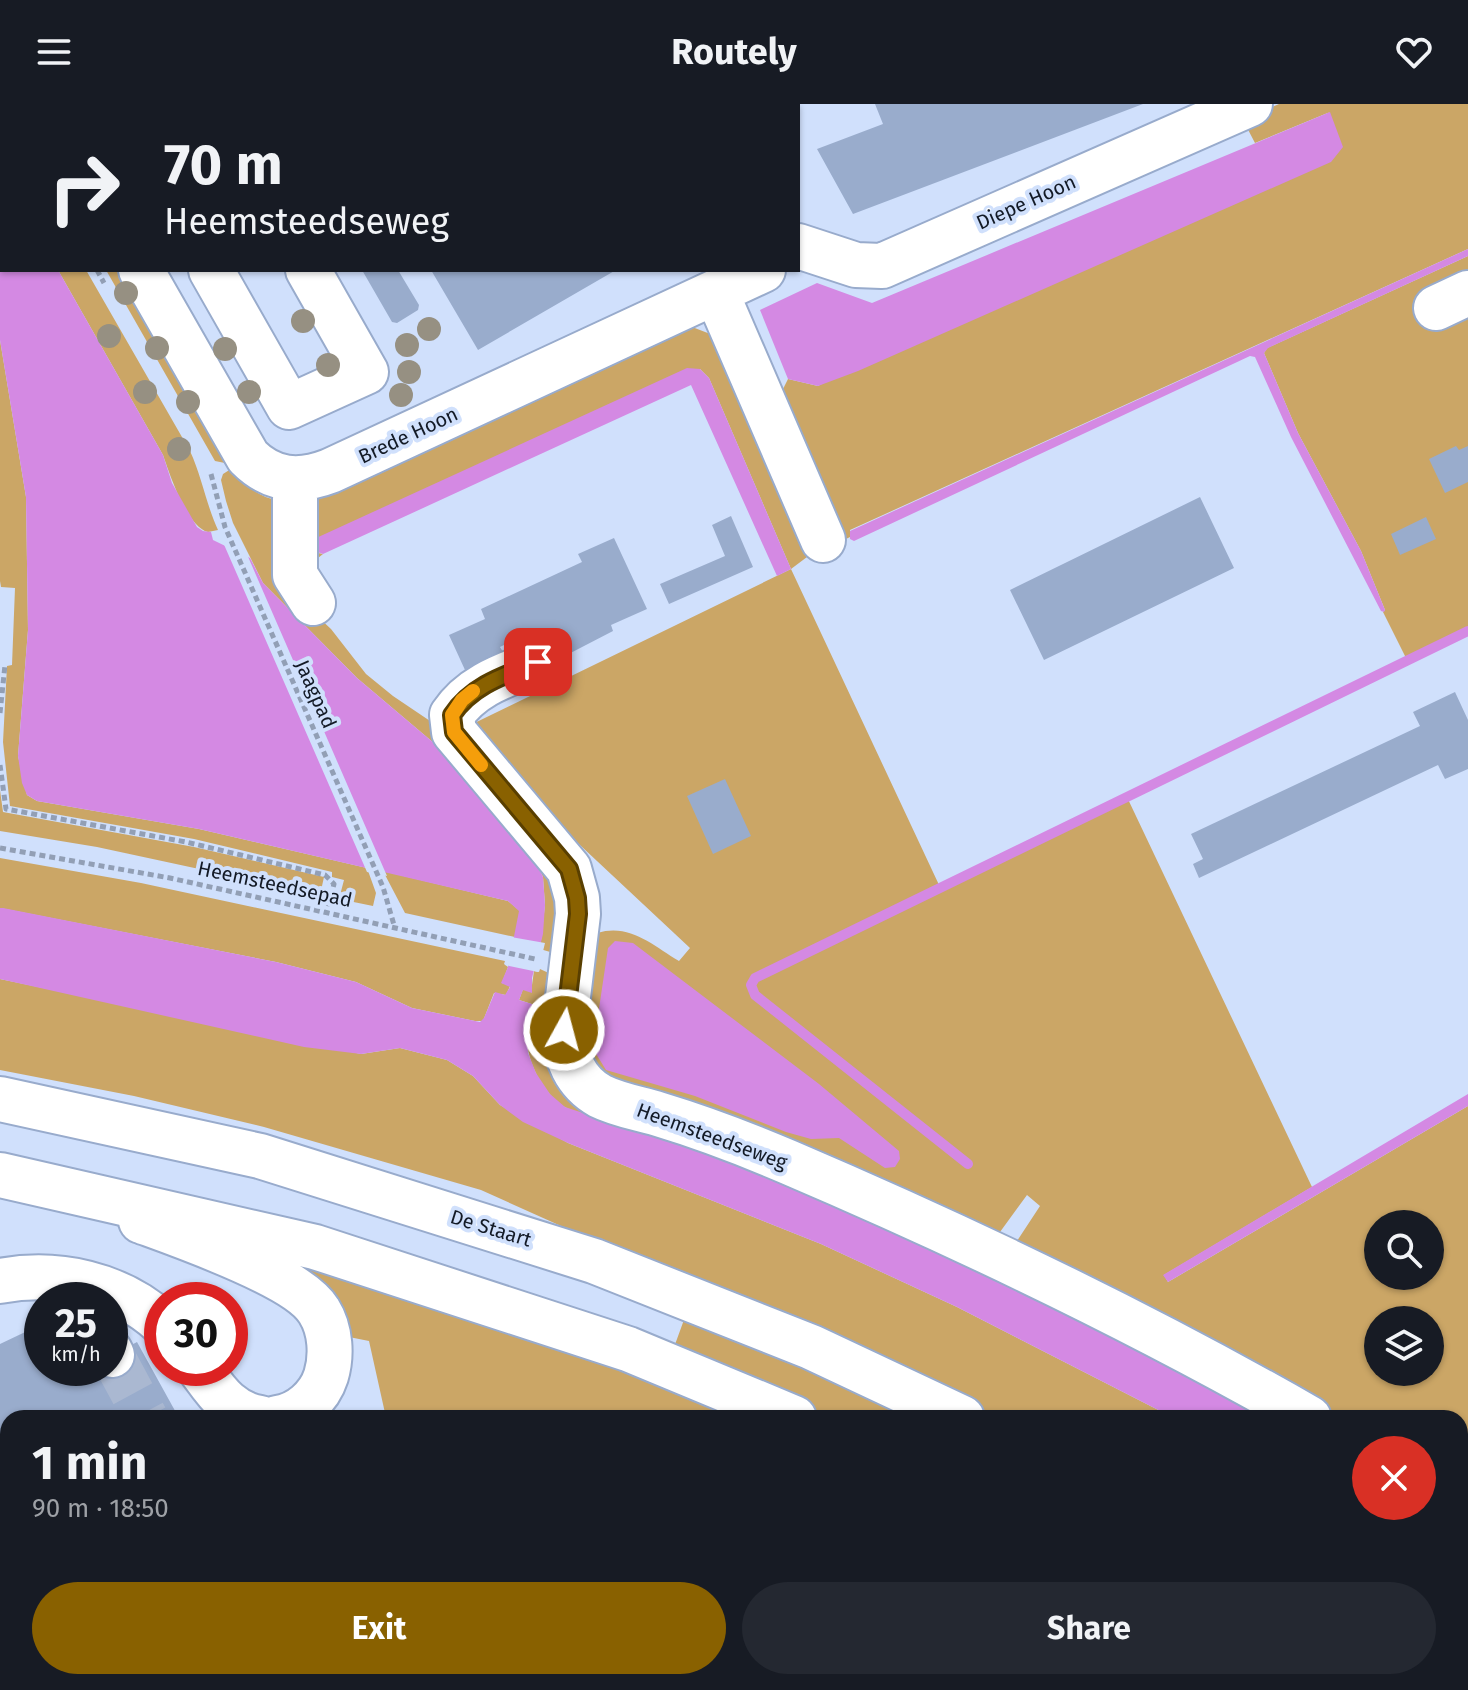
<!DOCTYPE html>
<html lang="en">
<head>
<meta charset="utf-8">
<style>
	body { margin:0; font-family:"Fira Sans",sans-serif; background:#242831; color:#f1f3f6; height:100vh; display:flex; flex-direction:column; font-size:30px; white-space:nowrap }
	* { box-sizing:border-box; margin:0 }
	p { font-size:26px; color:#9ea1a6 }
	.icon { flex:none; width:44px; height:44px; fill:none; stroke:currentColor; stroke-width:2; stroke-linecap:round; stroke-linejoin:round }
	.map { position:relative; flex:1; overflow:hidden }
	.details { position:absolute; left:0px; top:1306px; width:1468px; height:280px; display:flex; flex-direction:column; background:#171b24; border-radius:24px 24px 0 0; box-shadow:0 2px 6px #0004 }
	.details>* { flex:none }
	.top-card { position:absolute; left:0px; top:0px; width:800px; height:168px; box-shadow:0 2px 6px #0004; background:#171b24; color:#f1f3f6; overflow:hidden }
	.tools { position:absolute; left:1364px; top:1106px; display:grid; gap:16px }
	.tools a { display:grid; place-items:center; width:80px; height:80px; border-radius:50%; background:#171b24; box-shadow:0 2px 6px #0004; font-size:40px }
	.speed { position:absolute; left:24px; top:1178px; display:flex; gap:16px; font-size:40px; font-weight:700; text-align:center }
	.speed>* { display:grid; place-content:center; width:104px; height:104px; border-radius:50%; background:#171b24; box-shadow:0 2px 6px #0004; line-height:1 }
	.speed small { font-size:20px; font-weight:400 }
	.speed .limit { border:12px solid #d22; background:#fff; color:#111 }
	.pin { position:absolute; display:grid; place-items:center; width:68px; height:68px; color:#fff; margin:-34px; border-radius:16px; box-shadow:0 4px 12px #0006 }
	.me { position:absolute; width:88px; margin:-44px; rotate:7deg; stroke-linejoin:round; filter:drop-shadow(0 0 6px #0008) }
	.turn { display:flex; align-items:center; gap:28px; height:168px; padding:0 32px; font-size:36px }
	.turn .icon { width:104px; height:104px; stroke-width:2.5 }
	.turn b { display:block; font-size:56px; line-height:68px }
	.round { display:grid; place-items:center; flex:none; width:84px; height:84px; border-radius:42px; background:#242831 }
	.summary { display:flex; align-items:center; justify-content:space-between; height:136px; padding:0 32px }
	h1 { font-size:48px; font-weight:700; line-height:60px }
	.primary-button { display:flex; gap:16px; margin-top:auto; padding:16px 32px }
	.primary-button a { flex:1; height:92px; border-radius:48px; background:#896100; color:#fff; font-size:32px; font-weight:700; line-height:92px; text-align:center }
	.primary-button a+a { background:#242831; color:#f1f3f6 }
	header { display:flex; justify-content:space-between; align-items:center; height:104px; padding:0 32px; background:#171b24; font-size:36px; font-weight:700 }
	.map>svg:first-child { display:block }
	.green { fill:#cba666; fill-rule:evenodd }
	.water { fill:#d489e3 }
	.pier { fill:#d0e0fc }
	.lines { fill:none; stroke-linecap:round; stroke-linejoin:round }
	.stream { stroke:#d489e3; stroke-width:10 }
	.building { fill:#99accc }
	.minor-tunnel { stroke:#aab8d1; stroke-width:44; stroke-dasharray:44 22; stroke-linecap:butt }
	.minor-casing { stroke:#98abcc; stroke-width:48 }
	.major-casing { stroke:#98abcc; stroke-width:48 }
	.path { stroke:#929fb5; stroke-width:5; stroke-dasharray:6 4; stroke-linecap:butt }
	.minor { stroke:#fff; stroke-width:44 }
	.major { stroke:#fff; stroke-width:44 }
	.tree { fill:#969082 }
	.route-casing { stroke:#593f00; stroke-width:20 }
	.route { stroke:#896100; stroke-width:14 }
	.slow { stroke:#f59e0b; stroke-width:14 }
	.labels { text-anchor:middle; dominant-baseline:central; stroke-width:8; stroke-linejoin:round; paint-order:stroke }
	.street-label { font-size:20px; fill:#131a26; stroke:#d0e0fc }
</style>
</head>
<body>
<header><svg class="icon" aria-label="menu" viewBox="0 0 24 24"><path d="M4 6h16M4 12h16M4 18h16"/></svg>Routely<svg class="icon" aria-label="heart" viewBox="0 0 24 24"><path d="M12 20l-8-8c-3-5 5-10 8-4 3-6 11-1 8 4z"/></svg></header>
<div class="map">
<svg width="1468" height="1586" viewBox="0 0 1468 1586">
	<rect width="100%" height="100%" fill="#d0e0fc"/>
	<path class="green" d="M1279,0H1468V145L850,426V433L842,437L779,293L788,275L818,282L1330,8L1255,39L1243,16Z
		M1468,152V525L1406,554L1383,508L1385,506L1361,447L1298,329L1264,249L1267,244Z
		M58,166H86L190,347C202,373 206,400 218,426L208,428C187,423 170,371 163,351Z
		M106,166H121L230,356L225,359L215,357Z
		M687,221L718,233L811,450L791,465L940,783L1126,691L1312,1083L1164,1171L1168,1178L1468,1002V1401L1460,1396V1314H1330L1021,1151L1017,1137L1040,1102L1027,1091L1000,1128L987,1134L626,989L583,954L597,829C630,819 652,841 679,857L690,844L458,627L791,465L709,274L700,265L318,449L323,450L302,467L301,396ZM1378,1120H1430V1172H1378ZM1378,1216H1430V1268H1378Z
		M0,236L26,393L28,526L18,652L27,691L37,697L199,725L367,764L376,789L373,802L339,795L344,776L332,773V768L194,735L10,702L3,638L7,562L12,561L15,484L1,483L0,477Z
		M234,363C245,382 258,393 280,397L301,497L331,525L366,570L393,592L436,621L560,766L557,850L540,845L545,801L543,773L533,751L484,691L435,640L357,574L263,479L233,419L226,397L221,376L223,370Z
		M0,686L3,708L194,743L324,773L320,791L97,743L0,727Z
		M0,754L141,779L505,857L504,860L508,863L502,879L510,882L506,891L494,889L483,917H475L412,904L356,878L276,858L0,804Z
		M383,767L508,797L520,807L515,833L405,809Z
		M540,865L553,871L554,927L634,1026C614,1020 581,1013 563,1002C542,988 526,956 527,932C528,922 532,911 535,901L519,896L523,885L531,888L534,867L539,868Z
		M0,875L361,950L400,944L447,956L473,972L500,1001L568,1039L821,1140L957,1203L1174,1314H1000L853,1244L561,1122L481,1086L264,1023L134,992L0,966Z
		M308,1161L639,1269L745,1314H388L385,1309L369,1237L349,1233L305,1167Z
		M685,1213L920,1314H833L673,1246Z
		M1460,1486L1468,1491V1586L1456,1578H1460Z
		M8,1521V1578H70L75,1586H0V1525Z
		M675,1578H1254L1266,1586H688Z"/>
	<path class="water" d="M1330,8L1343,43L1331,58L858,267L818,282L788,275L760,206L817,179L872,199Z
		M0,61L2,166H58L163,351L172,379L197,423L203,427L211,428L213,436L250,454L263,479L357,574L435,640L484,691L533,751L543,773L545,801L543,830L532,874V889L523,886L519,896L535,901L527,930L528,949L536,969L550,990L565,1003L634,1026L664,1032L756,1066L1016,1181L1272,1314H1174L957,1203L821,1140L568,1039L523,1018L500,1001L473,972L447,956L400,944L361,950L304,943L0,875V804H3L276,858L356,878L412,904L480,918L484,914L495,888L505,891L510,883L501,879L508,863L519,807L508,797L199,725L37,697L27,691L22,679L18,652L28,526L26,393L0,236Z
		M1468,145V152L1268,244L1264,249L1298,329L1361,447L1385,506L1384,508L1381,507L1291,333L1255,253L1250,252L854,437L850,435V427Z
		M687,264L700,265L709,274L791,465L777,472L691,281L323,450L313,446L314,435Z
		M615,837L633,839L819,980L899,1047L900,1055L895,1063L885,1064L839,1034L811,1035L786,1028L695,992L606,966L593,945L608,844Z
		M1468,990V1002L1168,1178L1163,1171Z"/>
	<path class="pier" d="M222,436L246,448L387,772L367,768Z
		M511,833L545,839L538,868L505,861Z"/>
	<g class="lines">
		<path class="stream" d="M968,1060L755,891L751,881L755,874L1468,527"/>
	</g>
	<path class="building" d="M875,0H1143L853,110L817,45L883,20Z
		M362,166H398L419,201L418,206L397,219L392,218Z
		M431,166H616L478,246Z
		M1456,342L1459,346L1468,342V378L1445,389L1429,355Z
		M1200,393L1234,464L1044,556L1010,486Z
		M731,412L753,463L669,500L660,480L725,452L712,421Z
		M1426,413L1436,435L1400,451L1391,430Z
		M614,434L647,505L611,521L613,527L557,556L549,538L511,552L506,540L500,543L503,548L465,566L449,531L485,515L481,505L582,458L578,450Z
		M1455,588L1468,616V665L1445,675L1438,661L1199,774L1193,760L1203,755L1191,730L1420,622L1413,608Z
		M725,675L751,732L713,750L687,692Z
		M42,1220V1264H110V1252L137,1238L179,1314H8V1415L0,1419V1240Z
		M70,1578H405L390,1586H75Z"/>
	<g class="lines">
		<path class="minor-tunnel" d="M112,1251L146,1314"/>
		<g class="minor-casing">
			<path id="minor" d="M46,0L47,2
				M117,0L118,2
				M214,0L215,2
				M734,0L735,2
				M798,142L856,161L882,162L1250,0
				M141,166L248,353C272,377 299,379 330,367L763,166
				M211,166L289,303L366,268L308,166
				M716,188L823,436
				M1436,204L1468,189
				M295,376V471L313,499
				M538,558C505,571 472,581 452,611L454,628L569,765L577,794L578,810L564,926C565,953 575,978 600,992C618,1001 638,1004 658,1010C701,1023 746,1040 788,1058C966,1134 1141,1218 1309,1314
				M141,1117C182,1132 298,1172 319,1207C331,1226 332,1252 326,1272C319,1294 299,1311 277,1314
				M0,1177C58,1166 119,1180 162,1219
				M110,1247L112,1251
				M199,1264C216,1287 229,1309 260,1314
				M1460,1407L1468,1413
				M0,1446L8,1453
				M0,1513L8,1509"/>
		</g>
		<g class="major-casing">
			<path id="major" d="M0,995L260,1052L594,1157L811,1243L962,1314
				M0,1071L315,1143L628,1245L794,1314
				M1290,1578L1302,1586
				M1425,1578L1438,1586"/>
		</g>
		<path class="path" d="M2,0L3,2
			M332,0L334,2
			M292,2V0
			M97,166L104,179
			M211,370L225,423L383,783L394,821
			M0,609L5,561
			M0,661L6,705L186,738L325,771L334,780L327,807
			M0,744L170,774L535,855"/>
		<use href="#minor" class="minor"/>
		<use href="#major" class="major"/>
	</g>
	<g class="tree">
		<circle cx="126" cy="189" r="12"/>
		<circle cx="303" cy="217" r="12"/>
		<circle cx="429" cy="225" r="12"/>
		<circle cx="109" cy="232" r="12"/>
		<circle cx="407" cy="241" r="12"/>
		<circle cx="157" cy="244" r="12"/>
		<circle cx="225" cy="245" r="12"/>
		<circle cx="328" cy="261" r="12"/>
		<circle cx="409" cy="268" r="12"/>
		<circle cx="145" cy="288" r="12"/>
		<circle cx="249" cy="288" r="12"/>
		<circle cx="401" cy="291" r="12"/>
		<circle cx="188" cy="298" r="12"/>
		<circle cx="179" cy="345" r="12"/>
	</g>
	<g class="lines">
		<g class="route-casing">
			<path id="route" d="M538,558C505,571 472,581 452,611L454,628L569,765L577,794L578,810L564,926"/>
		</g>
		<use href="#route" class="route"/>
		<path class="slow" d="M473,587L462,596L452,611L454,628L481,661"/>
	</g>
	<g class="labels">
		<g class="street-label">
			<text transform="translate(1026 98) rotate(-24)">Diepe Hoon</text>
			<text transform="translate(408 331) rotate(-25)">Brede Hoon</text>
			<text transform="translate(316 590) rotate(66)">Jaagpad</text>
			<text transform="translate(275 780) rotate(12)">Heemsteedsepad</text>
			<text transform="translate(712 1032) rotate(20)">Heemsteedseweg</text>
			<text transform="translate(491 1124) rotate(17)">De Staart</text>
		</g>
	</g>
</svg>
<div class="tools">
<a><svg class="icon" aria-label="search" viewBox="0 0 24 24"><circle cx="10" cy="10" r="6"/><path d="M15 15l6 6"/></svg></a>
<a><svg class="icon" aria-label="layers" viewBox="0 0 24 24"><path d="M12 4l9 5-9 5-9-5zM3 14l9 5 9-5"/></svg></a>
</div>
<div class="speed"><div>25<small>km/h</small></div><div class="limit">30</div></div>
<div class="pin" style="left:538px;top:558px;background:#d93025"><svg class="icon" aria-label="arrive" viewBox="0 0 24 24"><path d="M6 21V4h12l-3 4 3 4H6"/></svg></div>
<svg class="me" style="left:564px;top:926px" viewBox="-20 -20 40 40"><circle r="17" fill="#896100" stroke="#fff" stroke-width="3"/><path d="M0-11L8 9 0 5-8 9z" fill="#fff"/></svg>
<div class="top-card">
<div class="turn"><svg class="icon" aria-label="right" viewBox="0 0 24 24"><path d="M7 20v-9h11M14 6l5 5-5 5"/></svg><div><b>70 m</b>Heemsteedseweg</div></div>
</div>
<section class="details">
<div class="summary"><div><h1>1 min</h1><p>90 m · 18:50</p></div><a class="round" style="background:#d93025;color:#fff"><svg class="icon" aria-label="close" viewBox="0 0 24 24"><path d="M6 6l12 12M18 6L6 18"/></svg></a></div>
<div class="primary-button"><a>Exit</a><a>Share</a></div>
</section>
</div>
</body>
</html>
